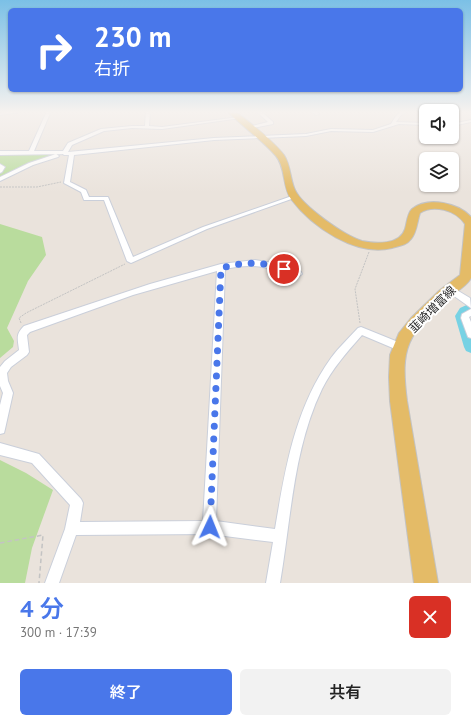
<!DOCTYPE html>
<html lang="ja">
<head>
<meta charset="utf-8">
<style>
	body { margin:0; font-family:"PT Sans","Noto Sans JP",sans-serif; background:#f2f2f2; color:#222; height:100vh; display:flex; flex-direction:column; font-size:15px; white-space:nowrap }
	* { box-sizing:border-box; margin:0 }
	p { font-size:13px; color:#767676 }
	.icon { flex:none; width:22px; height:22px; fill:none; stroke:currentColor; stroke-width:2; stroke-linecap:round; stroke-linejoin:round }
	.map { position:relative; height:583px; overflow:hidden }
	.sheet { display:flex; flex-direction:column; background:#fff; flex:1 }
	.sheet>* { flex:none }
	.guide { position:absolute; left:8px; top:8px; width:455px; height:84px; border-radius:6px; box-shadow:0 1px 3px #0004; background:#4977ea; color:#fff; overflow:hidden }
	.tools { position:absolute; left:419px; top:104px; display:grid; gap:8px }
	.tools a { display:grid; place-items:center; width:40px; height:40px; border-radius:6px; background:#fff; box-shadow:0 1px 3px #0004; font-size:20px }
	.pin { position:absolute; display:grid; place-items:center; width:34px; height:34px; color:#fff; margin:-17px; border:2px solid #fff; border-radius:50%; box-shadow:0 1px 4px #0007 }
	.me { position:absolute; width:44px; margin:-22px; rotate:2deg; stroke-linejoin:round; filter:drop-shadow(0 0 3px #0008) }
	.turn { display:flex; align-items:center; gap:14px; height:84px; padding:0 20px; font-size:18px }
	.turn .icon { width:52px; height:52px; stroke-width:2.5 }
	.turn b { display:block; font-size:28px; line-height:34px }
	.round { display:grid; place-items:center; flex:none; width:42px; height:42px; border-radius:6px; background:#f2f2f2 }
	.overview { display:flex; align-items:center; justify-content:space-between; height:68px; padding:0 20px }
	h1 { font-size:24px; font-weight:600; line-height:30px; color:#4977ea }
	.cta { display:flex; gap:8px; margin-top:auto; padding:8px 20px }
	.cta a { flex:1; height:46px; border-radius:6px; background:#4977ea; color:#fff; font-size:16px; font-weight:600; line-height:46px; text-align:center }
	.cta a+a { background:#f2f2f2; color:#222 }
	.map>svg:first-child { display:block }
	.green { fill:#b9dc9d }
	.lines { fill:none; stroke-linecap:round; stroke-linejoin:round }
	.river { fill:#77d2e4; fill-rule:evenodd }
	.street-casing { stroke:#cacfda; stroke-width:2 }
	.primary-casing { stroke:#c3c3c3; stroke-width:2 }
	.path-far1 { stroke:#c3c3c3; stroke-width:1; stroke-dasharray:2 1; stroke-linecap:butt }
	.path { stroke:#c3c3c3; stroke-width:1.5; stroke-dasharray:4.5 3; stroke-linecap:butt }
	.street { fill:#fff; fill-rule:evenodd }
	.primary { fill:#e4bb67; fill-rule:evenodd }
	.route { stroke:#4977ea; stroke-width:7; stroke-dasharray:0 12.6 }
	.labels { text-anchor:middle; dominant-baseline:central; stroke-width:4; stroke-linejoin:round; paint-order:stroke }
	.street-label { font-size:12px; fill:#292929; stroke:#fff }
</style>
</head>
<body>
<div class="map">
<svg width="471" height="583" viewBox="0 0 471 583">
	<rect width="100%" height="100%" fill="#eae3dc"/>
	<path class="green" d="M57,154L20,168L0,181V155Z
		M0,224L42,237L46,255L28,281L7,328L14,341L13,347L0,358Z
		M0,460L26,473L53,490L32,548L25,583H0Z"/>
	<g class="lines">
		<path class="river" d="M471,303V313L467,316L471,327V353L466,351L464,347L455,316L460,308Z"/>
		<g class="street-casing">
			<path id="street" d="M12,111H27L0,115V113Z
				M47,111H51L34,151H63L68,143L101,129L132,126H145L146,111H150L149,126L162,127L239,117L241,118L162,129L132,128L104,131L72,145L68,152L214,138L306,134L331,129L373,130L391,124C396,116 398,111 408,111L401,115L396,122L426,123V125L399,124L373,132L331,131L306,136L214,140L74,155L70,182L86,190L89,197H108L133,257L203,227L292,196H296L297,197L207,229L131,263L127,261L104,200H84L81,192L64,183L69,155H64L63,154L0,155V151H29Z
				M256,111H261L273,122V124L248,129V127L268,122Z
				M311,111H316L319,114L316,115Z
				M471,120V122L452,126V124Z
				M56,154L59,156L58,157L33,165L0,181V177L29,163Z
				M0,164L5,167L2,172L0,173Z
				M255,260L273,263L301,272L302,274L298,277C269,268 256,262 225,269L216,521L275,529C285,469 295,408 331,358C339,347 349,338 358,328L361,327L403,344L405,347L403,350L400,351L362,335C347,352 332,369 322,389C293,449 291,519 280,583H266L273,542L209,534L76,535L59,583H45L65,529L70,505L32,463L0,455V443L39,454L81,499L83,503L80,522L203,521L217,271L133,295L30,332L27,335L29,352L27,355L11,367L7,373L8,381L13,393L5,429L4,433L0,434V405L3,393L0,386V367L5,361L19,350C18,339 15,335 24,326L150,284L221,264Z
				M450,286L470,298L471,308L447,291L446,289L447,287Z
				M471,309V316L469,317L471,322V338L468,337L461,318L462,314Z"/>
		</g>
		<g class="primary-casing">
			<path id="primary" d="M227,111H235L239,114C254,126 272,140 284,155C291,166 290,179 295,190C302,206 345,236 362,241C376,244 400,245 405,229C407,223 407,214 412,209C428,196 459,203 471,217V278C466,287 455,292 448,298C407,335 400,347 407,401L438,583H414L390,401L389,377L390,355L399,333L411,318L440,290L460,275L465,224C456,210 433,204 420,213C417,222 417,232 411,239C407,245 399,246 392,248C356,257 312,227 291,199C282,186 286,168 276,156C261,139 243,127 227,111Z"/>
		</g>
		<path class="path-far1" d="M0,187H37L61,182
			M21,323L19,318L26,313L125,264
			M360,323L355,289L369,252"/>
		<path class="path" d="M0,543L43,535L39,583"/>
		<use href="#street" class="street"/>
		<use href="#primary" class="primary"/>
	</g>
	<linearGradient id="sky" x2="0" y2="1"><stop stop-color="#7bc0e6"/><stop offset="0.58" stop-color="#f6f2ef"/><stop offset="1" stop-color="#f6f2ef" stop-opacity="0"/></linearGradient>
	<rect width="471" height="193" fill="url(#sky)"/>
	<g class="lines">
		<path class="route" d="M210,527L221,268C243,262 263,261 284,269"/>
	</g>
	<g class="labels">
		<g class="street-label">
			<text transform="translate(432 309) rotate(-45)">韮崎増富線</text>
		</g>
	</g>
</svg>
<div class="tools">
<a><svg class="icon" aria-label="sound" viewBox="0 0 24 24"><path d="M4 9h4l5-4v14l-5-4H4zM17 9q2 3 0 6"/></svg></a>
<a><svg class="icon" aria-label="layers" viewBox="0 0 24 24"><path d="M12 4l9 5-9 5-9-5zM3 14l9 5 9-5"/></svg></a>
</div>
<div class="pin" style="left:284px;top:269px;background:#d93025"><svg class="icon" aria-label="arrive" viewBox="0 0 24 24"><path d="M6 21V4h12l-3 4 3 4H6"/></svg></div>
<svg class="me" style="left:210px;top:527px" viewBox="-20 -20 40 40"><path d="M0-17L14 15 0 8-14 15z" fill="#4977ea" stroke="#fff" stroke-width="4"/></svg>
<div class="guide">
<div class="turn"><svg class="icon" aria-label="right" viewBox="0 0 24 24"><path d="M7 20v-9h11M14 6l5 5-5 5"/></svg><div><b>230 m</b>右折</div></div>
</div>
</div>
<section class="sheet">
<div class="overview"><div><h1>4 分</h1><p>300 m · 17:39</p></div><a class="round" style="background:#d93025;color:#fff"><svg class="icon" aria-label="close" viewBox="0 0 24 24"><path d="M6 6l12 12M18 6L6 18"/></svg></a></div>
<div class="cta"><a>終了</a><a>共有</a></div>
</section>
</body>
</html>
